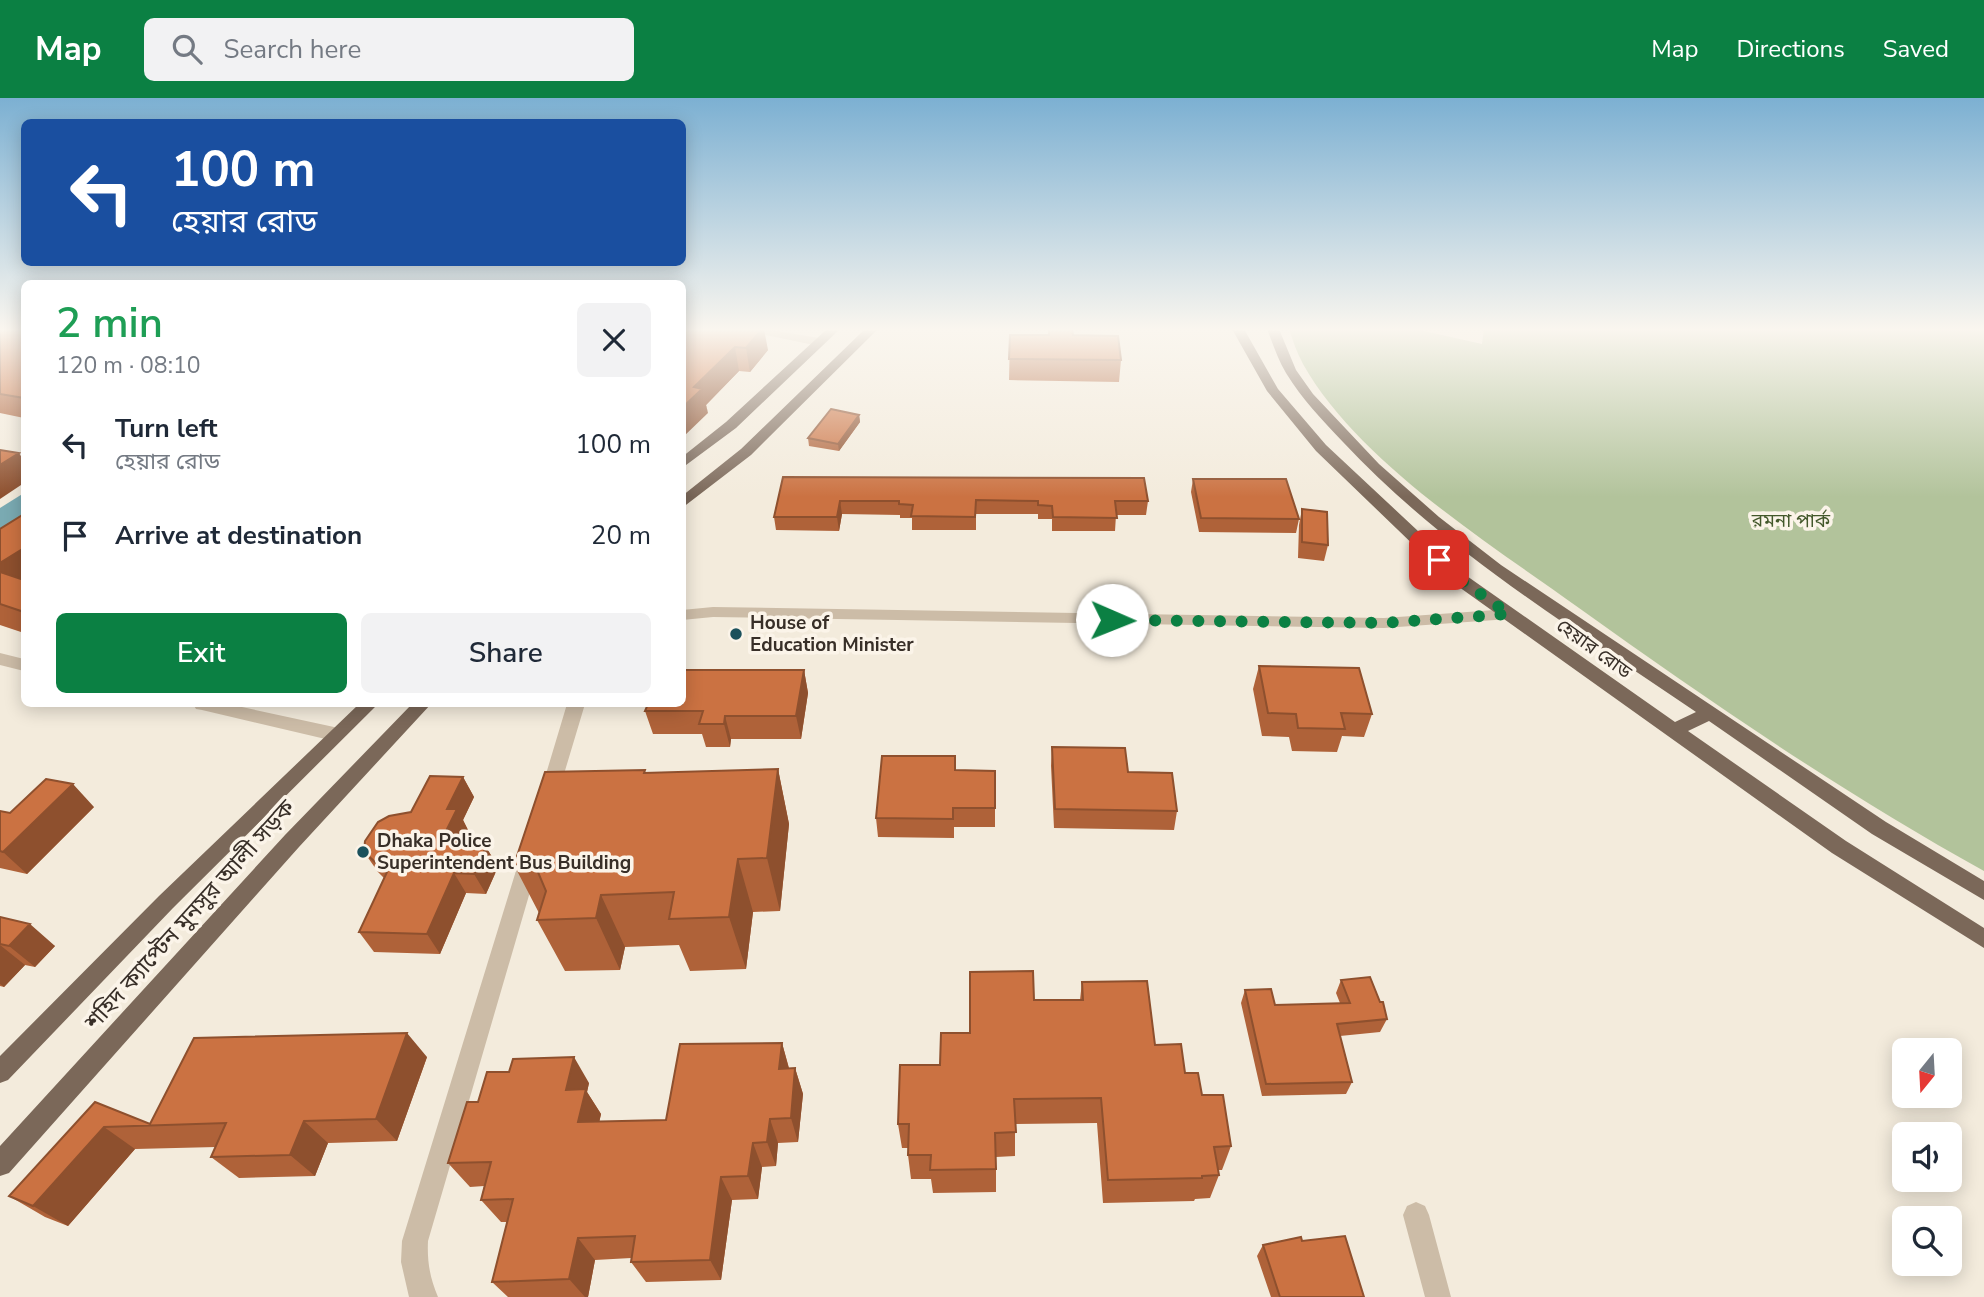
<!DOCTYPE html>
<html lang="en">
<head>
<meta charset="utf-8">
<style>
	body { margin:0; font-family:"Nunito Sans","Noto Sans Bengali",sans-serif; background:#f2f2f3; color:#1f2937; height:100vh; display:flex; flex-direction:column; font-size:26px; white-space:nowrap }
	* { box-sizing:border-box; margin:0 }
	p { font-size:23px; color:#747a83 }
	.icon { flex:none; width:38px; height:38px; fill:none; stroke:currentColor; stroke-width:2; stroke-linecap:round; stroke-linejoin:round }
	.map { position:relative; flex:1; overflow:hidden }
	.drawer { position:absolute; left:21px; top:182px; width:665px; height:427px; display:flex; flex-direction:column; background:#fff; border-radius:10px; box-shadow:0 4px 18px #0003 }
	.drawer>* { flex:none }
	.guide { position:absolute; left:21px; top:21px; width:665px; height:147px; border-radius:10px; box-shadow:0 4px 18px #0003; background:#1a4fa0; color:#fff; overflow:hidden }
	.needle { width:46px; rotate:198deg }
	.fabs { position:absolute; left:1892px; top:940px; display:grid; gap:14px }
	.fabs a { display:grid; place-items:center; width:70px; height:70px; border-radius:10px; background:#fff; box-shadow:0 4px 18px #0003; font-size:35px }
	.pin { position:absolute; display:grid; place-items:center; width:60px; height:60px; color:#fff; margin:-30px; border-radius:14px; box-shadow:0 4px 10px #0006 }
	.me { position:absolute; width:77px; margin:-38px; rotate:91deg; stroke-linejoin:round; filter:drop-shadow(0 0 5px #0008) }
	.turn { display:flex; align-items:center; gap:24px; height:147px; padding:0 35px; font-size:32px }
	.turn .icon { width:91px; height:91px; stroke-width:2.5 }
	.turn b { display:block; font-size:49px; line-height:60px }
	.round { display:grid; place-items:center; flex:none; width:74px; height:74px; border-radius:10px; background:#f2f2f3 }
	.summary { display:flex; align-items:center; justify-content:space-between; height:119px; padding:0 35px }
	h1 { font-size:42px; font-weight:600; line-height:52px; color:#1e9e55 }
	.button { display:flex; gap:14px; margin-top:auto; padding:14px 35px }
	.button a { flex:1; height:80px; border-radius:10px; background:#0b8043; color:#fff; font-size:28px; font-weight:600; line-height:80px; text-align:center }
	.button a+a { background:#f2f2f3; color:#1f2937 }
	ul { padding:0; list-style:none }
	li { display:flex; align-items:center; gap:21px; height:91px; padding:0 35px }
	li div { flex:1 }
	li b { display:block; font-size:26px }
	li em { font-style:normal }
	header { display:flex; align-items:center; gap:42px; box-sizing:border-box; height:98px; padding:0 35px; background:#0b8043; color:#fff }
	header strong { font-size:33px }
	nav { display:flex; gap:38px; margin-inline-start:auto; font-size:24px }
	.search { width:490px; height:63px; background:#f2f2f3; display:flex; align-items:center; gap:18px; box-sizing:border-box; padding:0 24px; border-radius:10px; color:#747a83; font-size:26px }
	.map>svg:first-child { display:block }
	.green { fill:#b2c39b }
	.water { fill:#7aaab2 }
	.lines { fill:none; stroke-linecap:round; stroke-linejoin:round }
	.minor { fill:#ccbca7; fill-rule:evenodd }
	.major { fill:#7b6859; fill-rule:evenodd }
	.wall { fill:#af6239 }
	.shaded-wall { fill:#8e502e }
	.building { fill:#cb7242; stroke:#8e502e; stroke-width:2 }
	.route { stroke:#0b8043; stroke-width:12; stroke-dasharray:0 21.6 }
	.poi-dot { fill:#1b515c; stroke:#fbf4e9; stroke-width:2.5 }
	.labels { text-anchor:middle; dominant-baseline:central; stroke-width:7; stroke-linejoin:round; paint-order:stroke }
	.park-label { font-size:19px; fill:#43582b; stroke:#fbf4e9 }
	.poi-label { font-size:19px; font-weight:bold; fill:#382f28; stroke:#fbf4e9; text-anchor:start }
	.street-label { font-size:19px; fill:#382f28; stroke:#fbf4e9 }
	.near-street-label { font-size:23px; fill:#382f28; stroke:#fbf4e9 }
</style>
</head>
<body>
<header>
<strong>Map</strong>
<div class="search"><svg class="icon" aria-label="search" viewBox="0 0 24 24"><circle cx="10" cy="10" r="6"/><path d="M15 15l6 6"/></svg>Search here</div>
<nav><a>Map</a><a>Directions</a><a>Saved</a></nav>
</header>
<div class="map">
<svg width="1984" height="1199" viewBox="0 0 1984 1199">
	<rect width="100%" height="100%" fill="#f3ebdc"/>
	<path class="green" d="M1289,231H1415L1482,246L1484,231H1984V773C1843,695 1710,604 1579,510C1489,445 1358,364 1303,266C1297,255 1293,243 1289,231Z"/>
	<path class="water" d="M24,395V422L0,438V410Z"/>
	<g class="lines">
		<path class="minor" d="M736,231H765L819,240L825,244L819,248Z
			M713,509L1384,520L1509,511L1517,516L1509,521L1384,530L713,519L682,522V512Z
			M0,555L24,561V573L0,567Z
			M193,606H228L334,629L340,631L343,636L340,641L334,643L202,612L196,611Z
			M567,606H585L558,696L556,701L549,703L542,701L540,696Z
			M529,755L536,757L539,763L428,1143C427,1164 430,1180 438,1199H409L401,1164L402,1143L519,763L522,757Z
			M1416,1104L1425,1108L1429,1117L1451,1199H1425L1403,1117L1407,1108Z"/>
		<path class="major" d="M827,231H840L736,330L682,370V359L726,324Z
			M865,231H878L751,357L682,410V398L741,351Z
			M1232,231H1244L1278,291L1326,347L1464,476L1675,624L1696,614C1574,531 1445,453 1343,344C1322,322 1302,301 1286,275C1278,262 1273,246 1267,231H1279L1296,272L1313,296L1379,366L1439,419L1501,467L1886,724L1984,783V802L1872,736L1709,623L1688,633L1846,743L1984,830V850L1832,755L1452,484L1316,353L1267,293Z
			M359,606H378L173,810L8,982L0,985V958L159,798Z
			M412,606H431L299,749L9,1075L0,1078V1048L285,737Z"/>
	</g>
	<path class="wall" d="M0,231H24V320L0,315Z
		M682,231L768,252L750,274L739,273L706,307L708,315Z
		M1010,237H1073L1121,262L1119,284L1009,282Z
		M859,317L860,324L839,353L809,348L808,340Z
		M783,379L1148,403L1146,417H1116L1115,433H1052V421H1038V416H976V432H912V420H900V417L842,416L839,433L776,432L774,419Z
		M1193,381L1299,421L1296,435L1199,434L1191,394Z
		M1302,411L1328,447L1324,463L1298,460L1299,427Z
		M24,416V535L0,527V431Z
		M1259,568L1372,616L1364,639L1342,638L1337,654L1292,653L1289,639L1262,638L1253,591Z
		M804,572L808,595L801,641H731L730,649H706L702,636H653L645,613Z
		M1052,649L1128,674L1177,713L1174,732L1054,730L1051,668Z
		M955,658L956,672L995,673V729H954V740L878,739L876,720Z
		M778,671L789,726L780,813L753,814L746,871L690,873L679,847L625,849L620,872L565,873L537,822L539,815L514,767L646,675Z
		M463,679L474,699L463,722L468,732L462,745L464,748L486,749L498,769L486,796L466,795L440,856L374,854L359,834L384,780L378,774L364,754Z
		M94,709L27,776L0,770V713L10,715Z
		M0,819L55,848L35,869L25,867L4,889L0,888Z
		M1341,882L1387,921L1380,934L1340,938L1352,984L1346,996L1262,998L1241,905L1245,892L1275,907L1340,905L1336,895Z
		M1082,884L1155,947L1185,975L1202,997L1231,1048L1222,1072H1218L1219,1077L1210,1100L1195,1101L1194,1103L1103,1105L1097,1025L1015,1026V1058L996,1059V1094L933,1095L931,1081H911L908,1057V1050H902L898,1026L940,967L1034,902H1080Z
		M782,945L789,970H795L803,996L798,1044L778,1045L776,1068L762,1069L758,1101L732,1102L721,1182L646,1184L631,1164V1160L595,1162L588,1199H508L492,1184L507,1124H501L481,1102L484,1088L470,1089L448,1065L478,1004L589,985L587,994L601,1016L599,1024L666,1022Z
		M427,959L397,1043L328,1045L315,1078L239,1080L211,1059L216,1049L135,1051L68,1128L45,1119L9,1098L95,1004L150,1026Z
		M1302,1143L1364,1199H1271L1257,1158L1263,1147Z"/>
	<path class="shaded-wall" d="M762,231H764L768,252L750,274L746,250Z
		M735,249L739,273L706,307L708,315L682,340V310L694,289Z
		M859,317L860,324L839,353L838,346Z
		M19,355L24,363V385L0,401V367Z
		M840,403L842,416L839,433L837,419Z
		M24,450V493L0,483V465Z
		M804,572L808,595L801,641L796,618Z
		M725,618L731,641L730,649L724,626Z
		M778,671L789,726L780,813L767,760Z
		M463,679L474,699L463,722L468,732L462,745L471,760L443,739L447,711Z
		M73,686L94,709L27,776L3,754Z
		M486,749L498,769L486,796L474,776Z
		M738,761L753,814L746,871L729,819Z
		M454,775L466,795L440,856L427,836Z
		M601,797L625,849L620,872L596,820Z
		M30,826L55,848L35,869L9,848Z
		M0,847L25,867L4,889L0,886Z
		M407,935L427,959L397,1043L376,1021Z
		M782,945L789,971H779Z
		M574,959L589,985L587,994L601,1016L594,1049L578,1024L566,992Z
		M795,970L803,996L798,1044L791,1020Z
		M770,1021L778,1045L776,1068L767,1044Z
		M304,1023L328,1045L315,1078L290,1057Z
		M104,1029L135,1051L68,1128L33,1108Z
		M753,1045L762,1069L758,1101L748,1078Z
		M721,1079L732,1102L721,1182L710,1162Z
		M578,1140L595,1162L588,1199H585L569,1181Z"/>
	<path class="building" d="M0,231H24V300L0,296Z
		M682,231H762L746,250L735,249L694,289L702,291L682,310Z
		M1049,231H1072L1073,237L1118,238L1121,262L1009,261L1010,237H1049Z
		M831,311L859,317L838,346L808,340Z
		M0,352L19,355L0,367Z
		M783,379L1144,380L1148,403H1115L1117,420L1053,419L1052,408L1038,407V403L976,402L975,419L911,418L913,407L899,406V403H840L837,419H774Z
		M1193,381H1286L1299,421L1201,420Z
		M1302,411L1327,414L1328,447L1302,444Z
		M24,416V450L0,465V431Z
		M0,474L24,482V514L0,506Z
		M1259,568L1359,570L1372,616L1341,615L1345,631L1298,630L1296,616L1268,615Z
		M682,572H804L796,618H725L724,626H699L703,613H645L648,606H682Z
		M1052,649L1125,650L1128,674L1172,675L1177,713L1055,711Z
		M882,658H955V672L995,673V710H953V721L876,720Z
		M778,671L767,760L738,761L729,819L669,821L674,794L601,797L596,820L537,822L546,793L535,767H514L545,674L645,672L644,675Z
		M430,678L463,679L447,711H457L443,739L459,740L455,748L486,749L474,776L454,775L427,836L359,834L388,772H384L364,754L365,743L378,724L389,718L411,714Z
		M46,681L73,686L3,754L0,753V713L10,715Z
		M0,819L30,826L9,848L0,846Z
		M1033,873L1034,902H1083L1082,884L1147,883L1155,947L1181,946L1185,975H1198L1202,997H1223L1231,1048L1214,1049L1219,1077L1202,1078V1080L1108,1082L1101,1000L1014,1001L1016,1034L995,1035L996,1071L930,1072L931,1057H908L909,1026H898L900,967H940L941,935H970V874Z
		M1370,879L1380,904H1383L1387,921L1337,926L1352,984L1266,986L1245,892L1271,891L1275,907L1350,905L1341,882Z
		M407,935L376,1021L304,1023L290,1057L211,1059L226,1025L104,1029L33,1108L9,1098L95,1004L150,1026L194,940Z
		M782,945L779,971L795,970L791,1020L770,1021L767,1044L753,1045L748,1078L721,1079L710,1162L631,1164L635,1138L578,1140L569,1181L492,1184L513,1101L481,1102L491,1064L448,1065L467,1004H478L487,974H509L513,961L574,959L566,992L586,991L578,1024L666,1022L680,946Z
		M1345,1138L1364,1199H1280L1263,1147L1301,1139L1302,1143Z"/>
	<linearGradient id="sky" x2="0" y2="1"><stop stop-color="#7cb0d2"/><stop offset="0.58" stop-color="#faf6ef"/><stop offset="1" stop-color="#faf6ef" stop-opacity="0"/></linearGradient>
	<rect width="1984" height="399" fill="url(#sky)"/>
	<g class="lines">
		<path class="route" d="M1112,522L1384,525L1509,516L1458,480L1439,462"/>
	</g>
	<g class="poi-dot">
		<circle cx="736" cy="536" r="7"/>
		<circle cx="363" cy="754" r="7"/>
	</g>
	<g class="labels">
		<g class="park-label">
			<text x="1791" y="423">রমনা পার্ক</text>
		</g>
		<g class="poi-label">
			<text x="750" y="525">House of<tspan x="750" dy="22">Education Minister</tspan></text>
			<text x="377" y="743">Dhaka Police<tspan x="377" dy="22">Superintendent Bus Building</tspan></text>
		</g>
		<g class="street-label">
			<text transform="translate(1594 551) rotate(36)">হেয়ার রোড</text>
		</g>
		<g class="near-street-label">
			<text transform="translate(190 817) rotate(-48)">শহিদ ক্যাপ্টেন মুনসুর আলী সড়ক</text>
		</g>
	</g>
</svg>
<div class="fabs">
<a><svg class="needle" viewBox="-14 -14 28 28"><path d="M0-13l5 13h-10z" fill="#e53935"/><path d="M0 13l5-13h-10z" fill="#747a83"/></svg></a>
<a><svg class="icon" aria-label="sound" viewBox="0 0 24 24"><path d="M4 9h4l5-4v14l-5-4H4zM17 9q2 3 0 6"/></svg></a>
<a><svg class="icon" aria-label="search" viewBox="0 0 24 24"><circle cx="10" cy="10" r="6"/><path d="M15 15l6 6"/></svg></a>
</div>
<div class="pin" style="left:1439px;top:462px;background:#d93025"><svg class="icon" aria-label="arrive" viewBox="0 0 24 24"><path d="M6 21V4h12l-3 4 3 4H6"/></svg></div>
<svg class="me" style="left:1112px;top:522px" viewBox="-20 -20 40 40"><circle r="19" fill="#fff"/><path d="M0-13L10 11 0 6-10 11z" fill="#0b8043"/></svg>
<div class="guide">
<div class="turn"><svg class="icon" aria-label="left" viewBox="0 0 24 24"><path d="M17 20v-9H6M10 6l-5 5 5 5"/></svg><div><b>100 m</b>হেয়ার রোড</div></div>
</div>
<section class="drawer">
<div class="summary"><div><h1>2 min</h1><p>120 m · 08:10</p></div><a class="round"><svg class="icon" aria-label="close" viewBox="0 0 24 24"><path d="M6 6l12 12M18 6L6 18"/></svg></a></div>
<ul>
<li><svg class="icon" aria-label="left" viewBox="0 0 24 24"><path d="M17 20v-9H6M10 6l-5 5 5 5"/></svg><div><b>Turn left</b><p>হেয়ার রোড</p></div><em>100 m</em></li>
<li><svg class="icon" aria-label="arrive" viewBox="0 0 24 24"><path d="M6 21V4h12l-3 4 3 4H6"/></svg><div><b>Arrive at destination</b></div><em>20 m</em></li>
</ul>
<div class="button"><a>Exit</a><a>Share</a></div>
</section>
</div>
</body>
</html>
